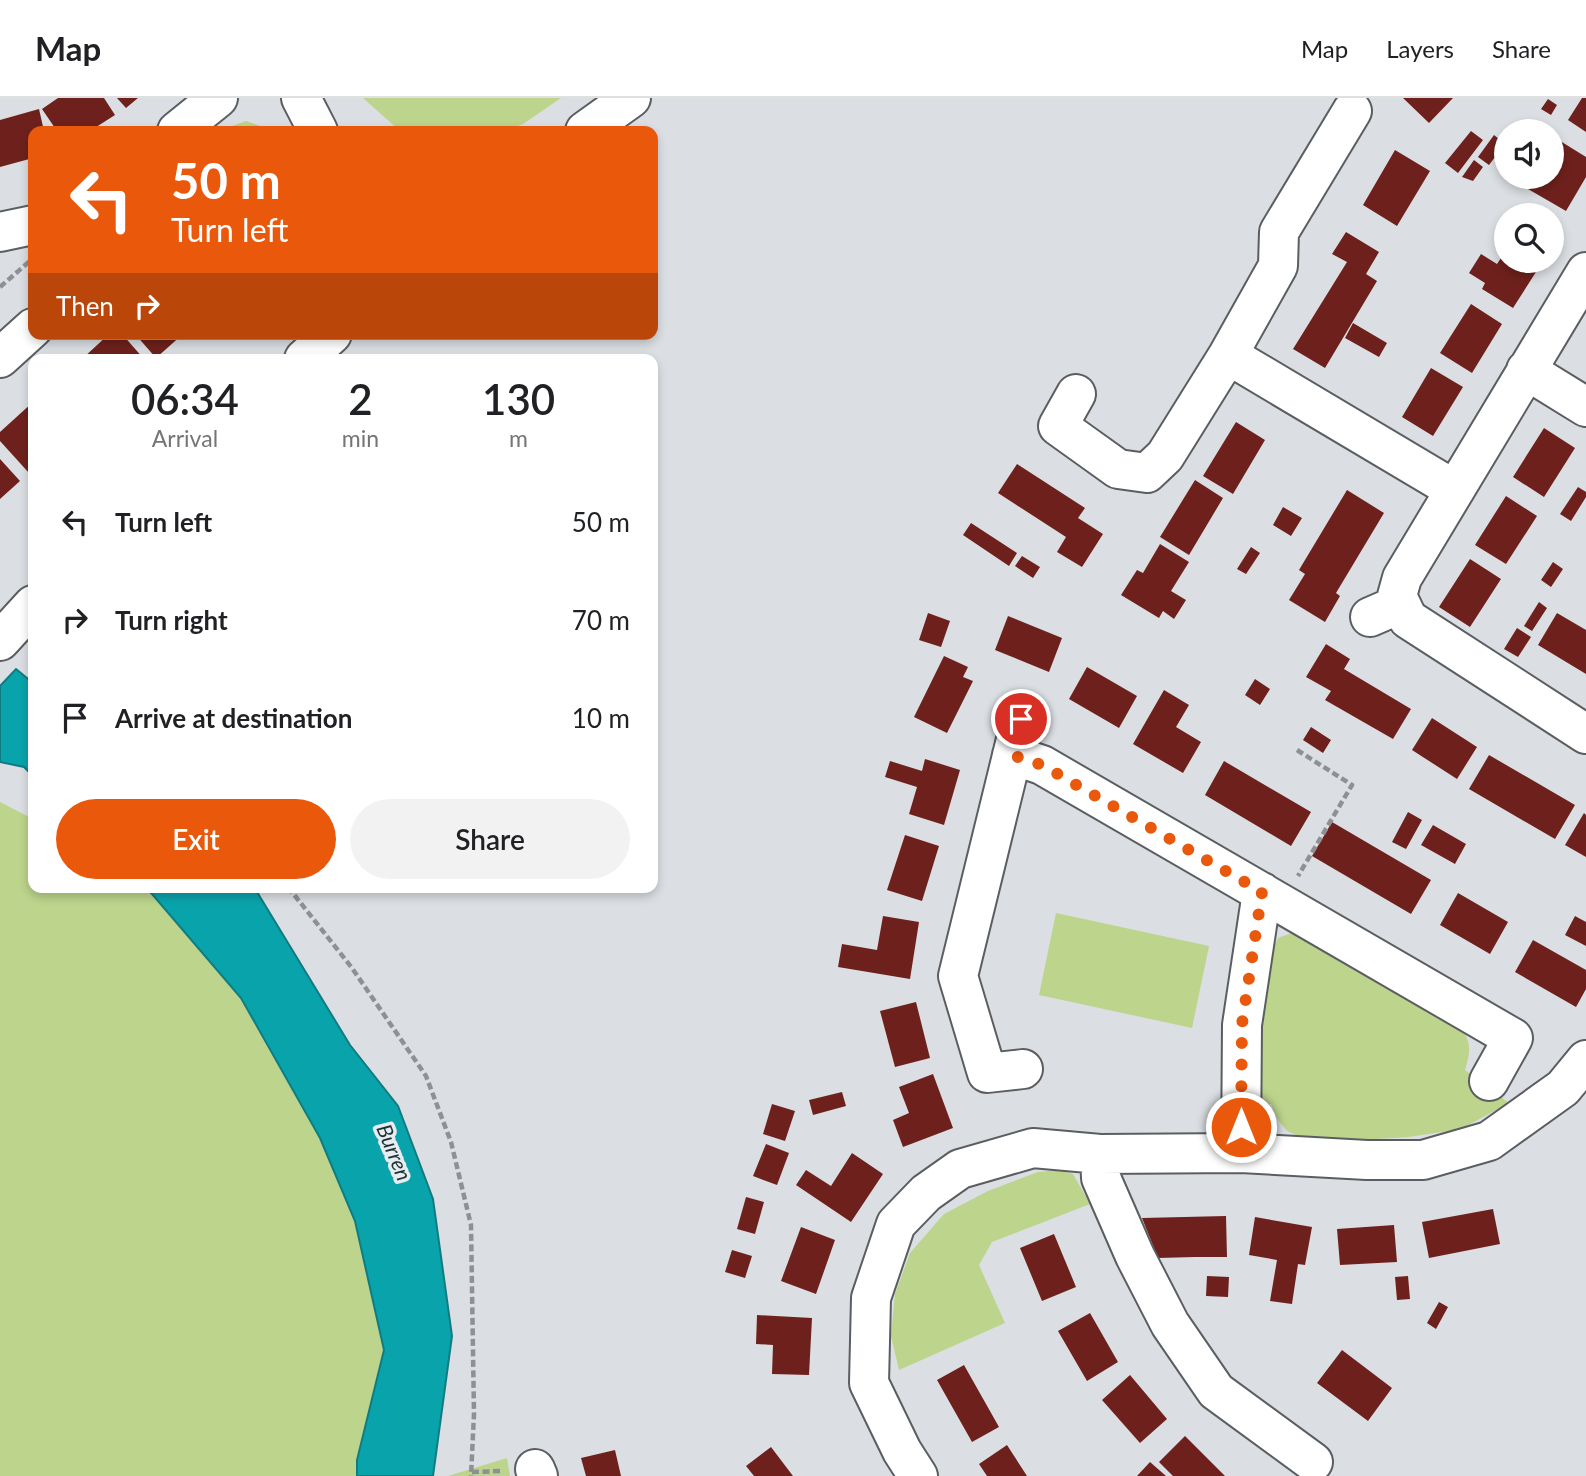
<!DOCTYPE html>
<html lang="en">
<head>
<meta charset="utf-8">
<style>
	body { margin:0; font-family:Lato,sans-serif; background:#f2f2f2; color:#202124; height:100vh; display:flex; flex-direction:column; font-size:26px; white-space:nowrap }
	* { box-sizing:border-box; margin:0 }
	p { font-size:23px; color:#757577 }
	.icon { flex:none; width:38px; height:38px; fill:none; stroke:currentColor; stroke-width:2; stroke-linecap:round; stroke-linejoin:round }
	.map { position:relative; flex:1; overflow:hidden }
	.panel { position:absolute; left:28px; top:256px; width:630px; height:539px; display:flex; flex-direction:column; background:#fff; border-radius:14px; box-shadow:0 4px 10px #0003 }
	.panel>* { flex:none }
	.top-card { position:absolute; left:28px; top:28px; width:630px; height:214px; border-radius:14px; box-shadow:0 4px 10px #0003; background:#ea580c; color:#fff; overflow:hidden }
	.tools { position:absolute; left:1494px; top:21px; display:grid; gap:14px }
	.tools a { display:grid; place-items:center; width:70px; height:70px; border-radius:50%; background:#fff; box-shadow:0 4px 10px #0003; font-size:35px }
	.pin { position:absolute; display:grid; place-items:center; width:60px; height:60px; color:#fff; margin:-30px; border:4px solid #fff; border-radius:50%; box-shadow:0 2px 7px #0007 }
	.me { position:absolute; width:77px; margin:-38px; rotate:0deg; stroke-linejoin:round; filter:drop-shadow(0 0 5px #0008) }
	.turn { display:flex; align-items:center; gap:24px; height:147px; padding:0 28px; font-size:32px }
	.turn .icon { width:91px; height:91px; stroke-width:2.5 }
	.turn b { display:block; font-size:49px; line-height:60px }
	.then { display:flex; align-items:center; height:66px; padding:0 28px; background:#0003; gap:14px; font-size:26px }
	.eta { display:flex; justify-content:space-evenly; align-items:center; height:119px; text-align:center }
	.eta b { font-size:42px; font-weight:600; line-height:49px }
	.action { display:flex; gap:14px; margin-top:auto; padding:14px 28px }
	.action a { flex:1; height:80px; border-radius:42px; background:#ea580c; color:#fff; font-size:28px; font-weight:600; line-height:80px; text-align:center }
	.action a+a { background:#f2f2f2; color:#202124 }
	ul { padding:0; list-style:none }
	li { display:flex; align-items:center; gap:21px; height:98px; padding:0 28px }
	li div { flex:1 }
	li b { display:block; font-size:26px }
	li em { font-style:normal }
	header { display:flex; align-items:center; gap:42px; box-sizing:border-box; height:98px; padding:0 35px; background:#fff; border-bottom:2px solid #e0e0e0 }
	header strong { font-size:33px }
	nav { display:flex; gap:38px; margin-inline-start:auto; font-size:24px }
	.map>svg:first-child { display:block }
	.green { fill:#bcd48c }
	.water { fill:#09a4ab; stroke:#107c82; stroke-width:2 }
	.building { fill:#6e211c }
	.lines { fill:none; stroke-linecap:round; stroke-linejoin:round }
	.minor-casing { stroke:#5b5e61; stroke-width:42 }
	.path { stroke:#8e9094; stroke-width:4.5; stroke-dasharray:7 3.5; stroke-linecap:butt }
	.minor { stroke:#fff; stroke-width:38 }
	.route { stroke:#ea580c; stroke-width:12; stroke-dasharray:0 21.6 }
	.labels { text-anchor:middle; dominant-baseline:central; stroke-width:7; stroke-linejoin:round; paint-order:stroke }
	.water-label { font-size:21px; font-style:italic; fill:#1b3132; stroke:#e8ecf0 }
</style>
</head>
<body>
<header>
<strong>Map</strong>
<nav><a>Map</a><a>Layers</a><a>Share</a></nav>
</header>
<div class="map">
<svg width="1586" height="1378" viewBox="0 0 1586 1378">
	<rect width="100%" height="100%" fill="#dbdfe3"/>
	<path class="green" d="M363,0H561L523,26L505,33H400Z
		M246,23L274,33H218Z
		M0,704L33,721V789H146L241,900L320,1040L355,1123L384,1252L357,1362L356,1378H0Z
		M1056,815L1209,848L1192,930L1039,897Z
		M1294,834L1458,927C1472,943 1471,952 1465,972L1509,1005L1461,1031L1409,1039L1360,1042H1308L1287,1033L1278,1022L1271,1006L1264,1007C1254,957 1257,886 1278,840Z
		M1059,1072L1073,1076L1090,1106L992,1144L979,1167L1005,1225L899,1272L891,1238L895,1196L910,1155L944,1116L988,1093L1038,1074Z
		M507,1360L510,1378H448Z"/>
	<path class="water" d="M16,571L33,585V678L24,669L0,664V588Z
		M146,789H254L350,947L398,1008L433,1101L452,1238L433,1378H357V1362L384,1252L355,1123L320,1040L241,900Z"/>
	<path class="building" d="M58,0H104L115,17L90,33H57L42,11Z
		M117,0H138L126,10Z
		M1403,0H1453L1429,25Z
		M1582,0H1586V34L1568,22Z
		M1548,1L1557,7L1551,17L1541,11Z
		M39,11L44,33H33V60L0,69V22Z
		M1471,33L1483,42L1458,75L1445,65Z
		M1494,37L1505,46L1489,67L1478,59Z
		M1557,41L1586,59V79L1566,113L1528,91L1535,79H1552V49Z
		M1395,52L1430,73L1397,128L1363,107Z
		M1474,62L1483,69L1473,83L1462,79Z
		M1346,134L1379,154L1366,176L1377,183L1325,270L1293,251L1347,164L1332,156Z
		M1507,151V163H1543L1513,210L1482,191L1485,185L1469,175L1481,156L1497,166Z
		M1471,206L1502,226L1472,275L1440,255Z
		M1353,225L1387,245L1379,259L1345,240Z
		M109,236H122L144,261H82Z
		M135,236H183L156,260Z
		M1431,270L1463,289L1433,338L1402,319Z
		M33,304V371L29,375L0,343V334Z
		M1236,324L1265,342L1233,396L1203,378Z
		M1544,330L1575,350L1544,399L1513,379Z
		M0,361L20,383L0,401Z
		M1017,366L1085,410L1078,420L1103,436L1082,469L1057,454L1066,439L998,395Z
		M1195,382L1223,400L1189,457L1160,439Z
		M1578,389L1586,394V399L1571,423L1560,416Z
		M1347,392L1384,415L1336,495L1340,498L1325,524L1289,502L1305,476L1299,472Z
		M1506,398L1537,418L1506,466L1475,447Z
		M1283,409L1302,420L1291,438L1273,427Z
		M971,425L1017,455L1009,468L963,437Z
		M1160,446L1189,464L1171,493L1186,502L1174,521L1163,513L1159,520L1121,497L1137,472L1143,475Z
		M1251,449L1260,455L1246,476L1237,471Z
		M1022,458L1040,469L1033,480L1015,468Z
		M1470,461L1501,481L1470,529L1439,509Z
		M1553,464L1563,471L1551,489L1541,482Z
		M1539,504L1547,510L1532,533L1524,528Z
		M928,515L950,523L941,549L919,542Z
		M1557,515L1586,532V576L1538,547Z
		M1008,518L1062,540L1049,574L995,552Z
		M1517,530L1531,539L1518,559L1504,551Z
		M1326,546L1350,561L1344,571L1411,611L1393,641L1325,602L1331,593L1306,579Z
		M944,558L968,569L963,579L973,583L947,635L914,619Z
		M1087,569L1137,598L1119,630L1069,601Z
		M1255,581L1270,591L1260,607L1245,597Z
		M1164,592L1189,607L1176,629L1201,644L1183,675L1133,646Z
		M1432,620L1477,649L1457,681L1412,652Z
		M1311,629L1331,642L1323,655L1303,642Z
		M1489,657L1575,707L1555,741L1469,691Z
		M925,661L960,672L944,727L909,716L917,689L885,679L890,663L922,673Z
		M1224,663L1311,714L1291,748L1205,697Z
		M1408,714L1422,722L1406,751L1392,744Z
		M1584,715L1586,717V759L1565,747Z
		M1332,724L1431,782L1411,816L1312,758Z
		M1433,727L1466,746L1455,766L1421,747Z
		M905,737L939,748L922,803L887,792Z
		M1458,795L1508,824L1490,856L1440,827Z
		M883,818L919,824L910,881L838,869L842,846L877,852Z
		M1575,818L1586,824V848L1565,837Z
		M1533,842L1586,872V891L1576,909L1515,874Z
		M916,904L930,960L895,969L880,913Z
		M933,976L953,1030L903,1049L893,1022L909,1015L899,989Z
		M842,994L846,1008L813,1017L809,1002Z
		M772,1006L795,1013L785,1043L763,1036Z
		M766,1046L789,1055L777,1087L753,1078Z
		M852,1055L883,1076L851,1124L796,1087L806,1072L831,1088Z
		M746,1099L764,1104L755,1136L737,1131Z
		M1493,1111L1500,1146L1429,1160L1422,1124Z
		M1226,1118L1227,1159H1195L1158,1160L1142,1120Z
		M1255,1119L1312,1129L1305,1167L1298,1166L1292,1206L1270,1203L1277,1162L1249,1157Z
		M1394,1127L1397,1164L1340,1167L1337,1131Z
		M801,1129L835,1142L816,1196L781,1183Z
		M1054,1136L1076,1189L1042,1203L1020,1150Z
		M732,1152L752,1158L745,1180L725,1174Z
		M1207,1178L1229,1179L1228,1199L1206,1198Z
		M1408,1178L1410,1201L1397,1202L1395,1179Z
		M1439,1204L1448,1209L1436,1231L1427,1225Z
		M1090,1215L1118,1264L1087,1283L1058,1233Z
		M757,1217L812,1220L809,1277L772,1276L773,1247L756,1246Z
		M1342,1252L1392,1290L1368,1323L1317,1285Z
		M964,1267L999,1329L972,1344L937,1282Z
		M1130,1277L1167,1321L1140,1345L1102,1302Z
		M1185,1338L1225,1378H1173L1159,1364Z
		M1007,1347L1027,1378H987L979,1366Z
		M771,1349L793,1378H754L746,1368Z
		M615,1352L621,1378H586L581,1360Z
		M1150,1364L1166,1378H1137Z"/>
	<g class="lines">
		<g class="minor-casing">
			<path id="minor" d="M301,0L318,33
				M177,33L218,0
				M585,33L631,0
				M0,134L33,127
				M1586,174L1402,480L1397,498L1408,521L1586,636
				M1228,257L1455,392
				M0,260L33,230
				M304,261L332,236
				M1526,272L1586,309
				M1076,296L1058,328L1118,371L1147,375L1165,358L1228,257L1278,168L1279,134L1352,13
				M1370,519L1400,506
				M0,543L33,507
				M1021,621L958,878L987,975L1023,971
				M1012,657L1042,667L1513,940L1489,983
				M1241,1055L1242,927L1262,794
				M1100,1056L1101,1080L1135,1158L1170,1226L1216,1293L1313,1364
				M535,1371L538,1378
				M918,1378L902,1353L869,1285L871,1200L896,1126L926,1095L960,1071L1033,1050L1100,1056L1241,1055L1367,1062H1423L1489,1043L1563,990L1586,962"/>
		</g>
		<path class="path" d="M0,189L31,162
			M1297,652L1352,687L1298,778
			M288,789L352,870L426,978L451,1044L471,1127L474,1316L471,1378
			M472,1374L503,1373"/>
		<use href="#minor" class="minor"/>
	</g>
	<g class="lines">
		<path class="route" d="M1021,621L1012,657L1042,667L1262,794L1242,926L1241,1029"/>
	</g>
	<g class="labels">
		<g class="water-label">
			<text transform="translate(395 1054) rotate(68)">Burren</text>
		</g>
	</g>
</svg>
<div class="tools">
<a><svg class="icon" aria-label="sound" viewBox="0 0 24 24"><path d="M4 9h4l5-4v14l-5-4H4zM17 9q2 3 0 6"/></svg></a>
<a><svg class="icon" aria-label="search" viewBox="0 0 24 24"><circle cx="10" cy="10" r="6"/><path d="M15 15l6 6"/></svg></a>
</div>
<div class="pin" style="left:1021px;top:621px;background:#d93025"><svg class="icon" aria-label="arrive" viewBox="0 0 24 24"><path d="M6 21V4h12l-3 4 3 4H6"/></svg></div>
<svg class="me" style="left:1241px;top:1029px" viewBox="-20 -20 40 40"><circle r="17" fill="#ea580c" stroke="#fff" stroke-width="3"/><path d="M0-11L8 9 0 5-8 9z" fill="#fff"/></svg>
<div class="top-card">
<div class="turn"><svg class="icon" aria-label="left" viewBox="0 0 24 24"><path d="M17 20v-9H6M10 6l-5 5 5 5"/></svg><div><b>50 m</b>Turn left</div></div>
<div class="then">Then<svg class="icon" aria-label="right" viewBox="0 0 24 24"><path d="M7 20v-9h11M14 6l5 5-5 5"/></svg></div>
</div>
<section class="panel">
<div class="eta">
<div><b>06:34</b><p>Arrival</p></div>
<div><b>2</b><p>min</p></div>
<div><b>130</b><p>m</p></div>
</div>
<ul>
<li><svg class="icon" aria-label="left" viewBox="0 0 24 24"><path d="M17 20v-9H6M10 6l-5 5 5 5"/></svg><div><b>Turn left</b></div><em>50 m</em></li>
<li><svg class="icon" aria-label="right" viewBox="0 0 24 24"><path d="M7 20v-9h11M14 6l5 5-5 5"/></svg><div><b>Turn right</b></div><em>70 m</em></li>
<li><svg class="icon" aria-label="arrive" viewBox="0 0 24 24"><path d="M6 21V4h12l-3 4 3 4H6"/></svg><div><b>Arrive at destination</b></div><em>10 m</em></li>
</ul>
<div class="action"><a>Exit</a><a>Share</a></div>
</section>
</div>
</body>
</html>
